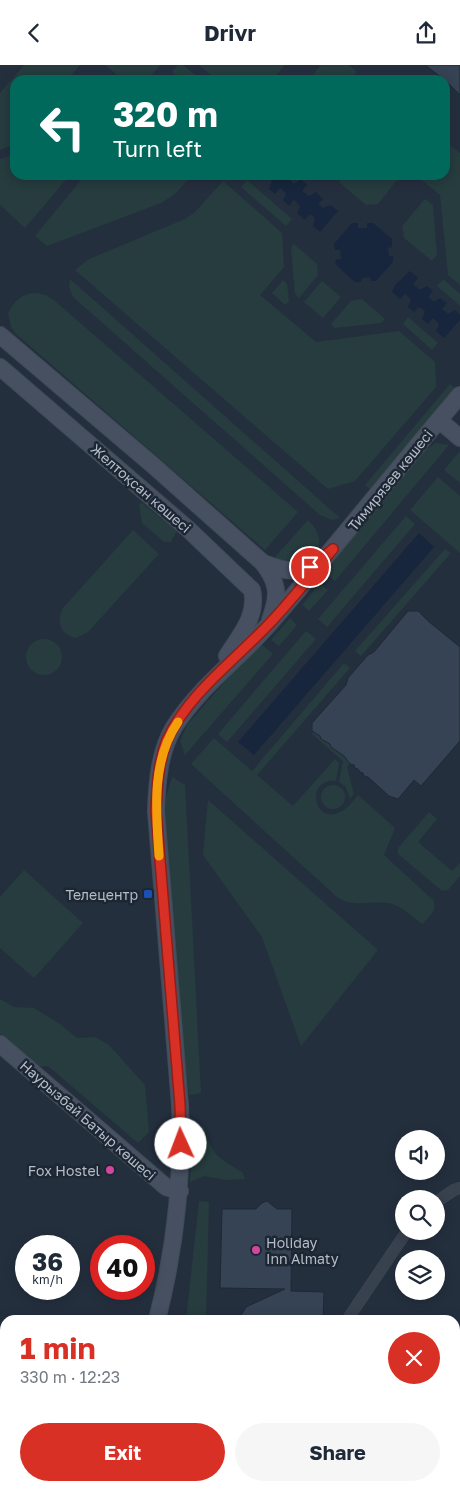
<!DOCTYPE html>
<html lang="en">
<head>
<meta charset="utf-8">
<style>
	body { margin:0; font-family:"Golos Text",sans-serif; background:#f6f6f7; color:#1f2937; height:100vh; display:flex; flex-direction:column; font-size:19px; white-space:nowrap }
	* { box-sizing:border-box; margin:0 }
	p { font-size:16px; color:#747a83 }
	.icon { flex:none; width:28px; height:28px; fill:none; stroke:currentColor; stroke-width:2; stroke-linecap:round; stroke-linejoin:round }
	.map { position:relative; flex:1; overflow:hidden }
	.side { position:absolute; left:0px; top:1250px; width:460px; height:176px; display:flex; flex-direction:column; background:#fff; border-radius:15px 15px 0 0; box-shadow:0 2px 12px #0003 }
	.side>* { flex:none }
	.top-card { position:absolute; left:10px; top:10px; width:440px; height:105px; border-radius:15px; box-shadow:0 2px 12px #0003; background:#00695c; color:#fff; overflow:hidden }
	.tools { position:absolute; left:395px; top:1065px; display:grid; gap:10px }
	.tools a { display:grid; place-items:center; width:50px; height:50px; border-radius:50%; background:#fff; box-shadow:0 2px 12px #0003; font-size:25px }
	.speed { position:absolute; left:15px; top:1170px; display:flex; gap:10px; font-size:25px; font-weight:700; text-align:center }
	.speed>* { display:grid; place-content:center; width:65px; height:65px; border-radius:50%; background:#fff; box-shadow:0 2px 12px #0003; line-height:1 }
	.speed small { font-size:12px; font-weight:400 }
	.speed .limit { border:8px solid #d22; background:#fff; color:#111 }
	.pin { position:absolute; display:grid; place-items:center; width:42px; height:42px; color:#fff; margin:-21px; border:2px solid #fff; border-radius:50%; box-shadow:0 1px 5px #0007 }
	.me { position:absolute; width:55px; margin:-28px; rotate:358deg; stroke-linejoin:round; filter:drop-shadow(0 0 4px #0008) }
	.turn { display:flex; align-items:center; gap:18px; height:105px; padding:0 20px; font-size:22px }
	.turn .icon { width:65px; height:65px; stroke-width:2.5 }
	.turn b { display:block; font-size:35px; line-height:42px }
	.round { display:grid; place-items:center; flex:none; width:52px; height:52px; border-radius:26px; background:#f6f6f7 }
	.headline { display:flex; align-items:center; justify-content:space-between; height:85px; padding:0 20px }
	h1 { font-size:30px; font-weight:700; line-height:38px; color:#d93025 }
	.button { display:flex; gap:10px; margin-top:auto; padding:10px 20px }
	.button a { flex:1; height:58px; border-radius:30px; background:#d93025; color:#fff; font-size:20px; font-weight:700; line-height:58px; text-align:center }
	.button a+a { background:#f6f6f7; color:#1f2937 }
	header { display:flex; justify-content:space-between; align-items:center; height:65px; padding:0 20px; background:#fff; font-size:22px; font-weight:700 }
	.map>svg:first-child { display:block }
	.green { fill:#263c3f }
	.water { fill:#17263c }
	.building { fill:#364354; stroke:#1f2835 }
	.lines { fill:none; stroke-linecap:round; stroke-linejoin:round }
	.street-casing { stroke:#414a57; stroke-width:12 }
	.secondary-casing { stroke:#414a57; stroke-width:18 }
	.street { stroke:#38414e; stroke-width:11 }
	.secondary { stroke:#465061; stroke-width:16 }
	.route-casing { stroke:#8d1f18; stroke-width:12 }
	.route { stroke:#d93025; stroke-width:9 }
	.slow { stroke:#f59e0b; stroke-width:9 }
	.transit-dot { fill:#1a4fb4; stroke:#1d2633; stroke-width:2 }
	.hotel-dot { fill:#d1479c; stroke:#1d2633; stroke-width:2 }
	.labels { text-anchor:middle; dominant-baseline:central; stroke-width:5; stroke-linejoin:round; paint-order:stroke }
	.street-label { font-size:14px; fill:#b4bcc9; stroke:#1d2633 }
	.poi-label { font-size:14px; fill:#b4bcc9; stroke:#1d2633; text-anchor:end }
</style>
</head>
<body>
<header><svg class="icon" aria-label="back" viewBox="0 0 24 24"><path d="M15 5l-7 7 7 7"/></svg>Drivr<svg class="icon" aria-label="share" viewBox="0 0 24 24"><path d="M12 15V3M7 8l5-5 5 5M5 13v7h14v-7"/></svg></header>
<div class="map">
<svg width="460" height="1426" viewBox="0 0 460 1426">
	<rect width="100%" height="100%" fill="#242f3e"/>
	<path class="green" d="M24,0H80L67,15H15V79L0,85V28Z
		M105,0H160L148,15H123Z
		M178,0H183L201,15H171L175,10L172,7Z
		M199,0H285L272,15H217Z
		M321,0H349L357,7L350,15H308Z
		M445,76L460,88V220L448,210L440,130L416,110H445Z
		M15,89V110H70L25,163L0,140V94Z
		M85,110H192L176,128L161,138L47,181L35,171Z
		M345,110H401L378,139L366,140L339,117Z
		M247,115L292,154L286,161L241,122Z
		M223,116L282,168L284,202L260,230L316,277L399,266L435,297L436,322L355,416L328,424L75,205L89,194L185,154L195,147Z
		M425,134L433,140L437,190L432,196L404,173L402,161Z
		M294,179L317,199L318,210L299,233L295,229L291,183Z
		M70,214L340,453L332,455L320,450L73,232L69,222Z
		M443,214L460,229V241L437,221Z
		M283,215L287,219L289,236L285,240L272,228Z
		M322,216L341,232L323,253L304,237Z
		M36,228L46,230L55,236L298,447L265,485L16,269L11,262L8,248C15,235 21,229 36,228Z
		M362,234L385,254L381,258L335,263L331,259L351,236Z
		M408,252L438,278L432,285L403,259Z
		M450,319L455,323L370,424L365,420Z
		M436,378L449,380L335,516L321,505L423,386Z
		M459,387L460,388V418L444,405Z
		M438,412L460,431V488L410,445Z
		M142,438L177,466L171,477H164L142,458L139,439Z
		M406,451L415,459L327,562L318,554Z
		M308,455C337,483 304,512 275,492Z
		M133,465L159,489L88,567L76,573C60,570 56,557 63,543Z
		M445,484L451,488L361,591L355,586Z
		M320,518L328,525L309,546L302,540Z
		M290,553L297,560L279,581L271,575Z
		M306,566L316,574L227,677L218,669Z
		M26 592a18 18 0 1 1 36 0a18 18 0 1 1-36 0Z
		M259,577L273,589L185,690L180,676L187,660Z
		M344,598L350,603L257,710L293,741L335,694L339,698L336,716C304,713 314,761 340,747C347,744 353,736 358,730L395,763L384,790L433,835C438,845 429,852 422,859C413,852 403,842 392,839C372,834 355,844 337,832L191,699L214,673L252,706Z
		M315,664L352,697L347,702L354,729L350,734L346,722L339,717L343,696L312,669Z
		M172,712L185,720L201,1028L189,1030L177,931L164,738Z
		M321 732a12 12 0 1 1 24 0a12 12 0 1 1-24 0Z
		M208,735L378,885L301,981L262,872L203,790Z
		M429,747L437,754L418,777L452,806L460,798V811L448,825L442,826L398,789V783Z
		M24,805L83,858L34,913L0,883V832Z
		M0,934L14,942L34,943L60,959L77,973L95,972L109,980L145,1020L149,1067L138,1078L48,1001L38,1002L0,969Z
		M204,1061C213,1093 217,1091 243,1108L245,1114L226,1115L204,1111L190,1117L193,1063Z
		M199,1136L209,1137L206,1255H186Z
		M166,1421H233L236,1426H154L164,1424Z"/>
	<path class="water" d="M254,110H269L274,114L278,110H292L289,114L294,119L301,114L307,120L302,126L309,131L316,127L323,134L318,139L323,143L330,140L338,146L320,167L313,161L315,153L310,149L305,155L297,148L300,141L294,135L289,141L283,135L286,128L280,123L275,129L269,124L272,116L266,111L261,116Z
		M352,158H358V163H367V158H373L392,174V182L388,183L389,191H393V197L376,216H371L370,212L362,213L361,217H355L336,200L335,195L341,194L340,185H335L334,179Z
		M410,206L418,213L413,219L420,225L427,221L433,226L428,232L434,237L440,233L447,238L442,244L448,249L455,245L460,250V255L444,273L436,266L439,259L433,253L428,259L422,254L425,246L419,242L414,247L408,242L411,234L405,229L400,234L392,227L395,220Z
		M419,468L434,482L254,690L238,677Z"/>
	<path class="building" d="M425,0H460V30L445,15Z
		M408,546H418L428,556L460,582V676L421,721L414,715L398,734L389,731L368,712L364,711L363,708L360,707L358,704L355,703L354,700L350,699L344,691L331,682L330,679L321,674L320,671L312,666V658L346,620L348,613L368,590L374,587Z
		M267,1136L277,1144H292L291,1226L324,1227L323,1255H238L246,1242L285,1224L220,1223L222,1144H256L262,1138Z"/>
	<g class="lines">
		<g class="street-casing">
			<path id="street" d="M436,1137L454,1125L460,1123
				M347,1255L407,1166"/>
		</g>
		<g class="secondary-casing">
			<path id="secondary" d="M0,270L155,402L263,498C279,519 279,530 270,555
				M0,302L188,464L252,525C258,551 240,570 227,591
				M439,355L460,373
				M263,498C284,506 300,511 319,496
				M0,979L166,1122L180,1126
				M157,1255C175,1185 183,1112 180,1040L156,746C157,718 159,687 174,662C200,621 240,593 271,557C335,482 396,405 460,330
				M78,1426L82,1421
				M108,1426L110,1421
				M134,1426L135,1421"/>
		</g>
		<use href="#street" class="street"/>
		<use href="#secondary" class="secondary"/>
	</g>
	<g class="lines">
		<g class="route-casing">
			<path id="route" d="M181,1079L180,1040L156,746C157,723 158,698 167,675C188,629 235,595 269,559C292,535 312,509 333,484L310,502"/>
		</g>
		<use href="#route" class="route"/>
		<path class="slow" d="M159,791C156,746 151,696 178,657"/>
	</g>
	<rect class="transit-dot" x="143" y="824" width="10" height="10" rx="2.5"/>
	<g class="hotel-dot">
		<circle cx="110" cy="1105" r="5"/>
		<circle cx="256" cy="1185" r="5"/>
	</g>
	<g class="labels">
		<g class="street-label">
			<text transform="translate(390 415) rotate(-51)">Тимирязев көшесі</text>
			<text transform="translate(141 423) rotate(41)">Желтоқсан көшесі</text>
			<text transform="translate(88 1055) rotate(41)">Наурызбай Батыр көшесі</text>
		</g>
		<g class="poi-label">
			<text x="138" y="829">Телецентр</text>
			<text x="100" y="1105">Fox Hostel</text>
			<text x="266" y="1177" text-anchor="start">Holiday<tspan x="266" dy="16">Inn Almaty</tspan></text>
		</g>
	</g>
</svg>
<div class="tools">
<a><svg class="icon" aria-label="sound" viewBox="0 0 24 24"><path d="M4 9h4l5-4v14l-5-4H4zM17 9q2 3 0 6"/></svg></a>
<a><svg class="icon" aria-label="search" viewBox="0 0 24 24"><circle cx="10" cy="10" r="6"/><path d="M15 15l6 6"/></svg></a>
<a><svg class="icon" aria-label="layers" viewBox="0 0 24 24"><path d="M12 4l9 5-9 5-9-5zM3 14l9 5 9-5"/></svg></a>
</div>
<div class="speed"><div>36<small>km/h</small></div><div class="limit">40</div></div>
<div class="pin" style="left:310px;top:502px;background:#d93025"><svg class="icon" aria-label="arrive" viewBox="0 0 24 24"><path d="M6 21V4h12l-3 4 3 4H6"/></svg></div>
<svg class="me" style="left:181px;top:1079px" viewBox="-20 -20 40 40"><circle r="19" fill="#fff"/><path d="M0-13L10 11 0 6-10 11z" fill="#d93025"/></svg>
<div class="top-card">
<div class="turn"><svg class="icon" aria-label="left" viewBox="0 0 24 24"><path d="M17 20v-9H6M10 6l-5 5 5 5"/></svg><div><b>320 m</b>Turn left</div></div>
</div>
<section class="side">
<div class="headline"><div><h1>1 min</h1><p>330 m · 12:23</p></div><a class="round" style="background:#d93025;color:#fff"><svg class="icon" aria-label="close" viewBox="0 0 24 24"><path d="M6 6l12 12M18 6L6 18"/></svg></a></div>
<div class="button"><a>Exit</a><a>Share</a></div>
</section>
</div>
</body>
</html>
